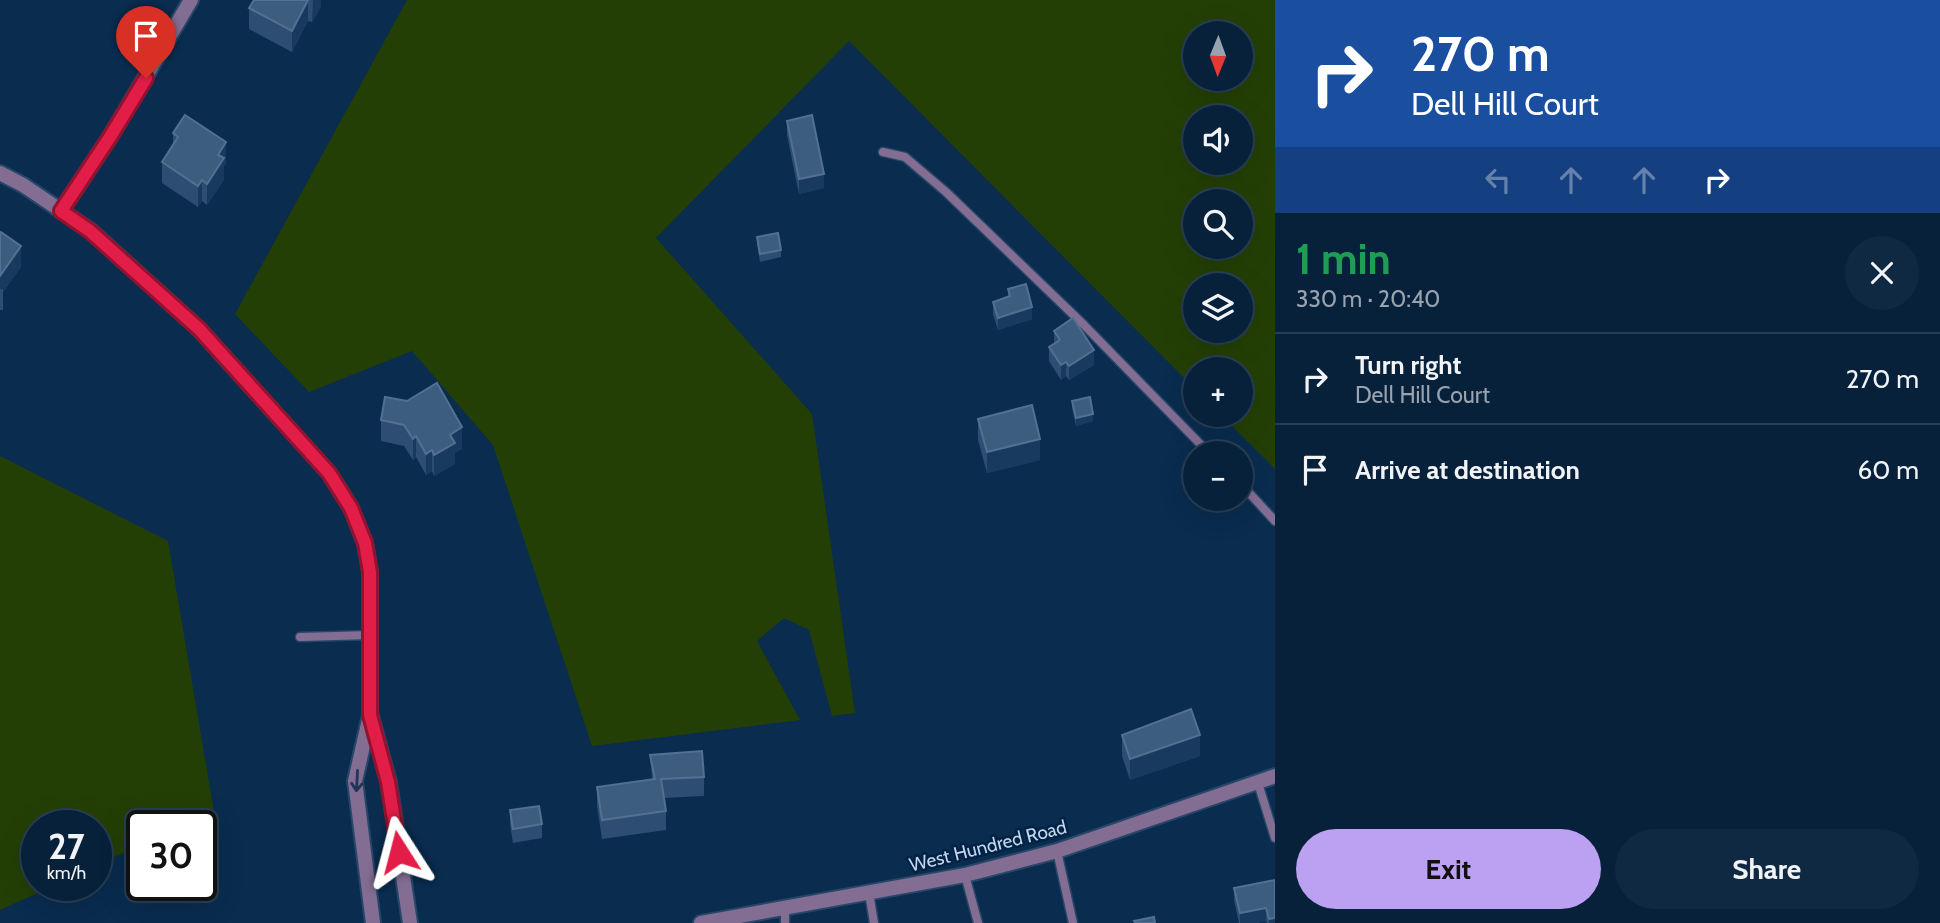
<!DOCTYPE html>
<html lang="en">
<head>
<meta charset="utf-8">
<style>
	body { margin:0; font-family:Cabin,sans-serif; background:#102942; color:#f1f3f6; height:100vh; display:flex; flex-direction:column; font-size:26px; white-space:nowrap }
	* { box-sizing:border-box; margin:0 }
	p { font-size:23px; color:#98a3af }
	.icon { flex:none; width:38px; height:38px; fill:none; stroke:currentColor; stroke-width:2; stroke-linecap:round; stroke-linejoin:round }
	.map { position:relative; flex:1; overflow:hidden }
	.side { display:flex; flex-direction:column; background:#07213b; width:665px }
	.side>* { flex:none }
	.top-card { background:#1a4fa0; color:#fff; overflow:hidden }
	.needle { width:46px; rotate:181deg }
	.fabs { position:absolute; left:1183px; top:21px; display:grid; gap:14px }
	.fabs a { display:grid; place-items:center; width:70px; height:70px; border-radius:50%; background:#07213b; box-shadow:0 7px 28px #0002,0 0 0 2px #283e55; font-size:35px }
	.speed { position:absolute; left:21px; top:810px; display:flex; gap:14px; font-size:35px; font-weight:700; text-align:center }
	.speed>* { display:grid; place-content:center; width:91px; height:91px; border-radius:50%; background:#07213b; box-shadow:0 7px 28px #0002,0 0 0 2px #283e55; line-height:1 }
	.speed small { font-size:18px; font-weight:400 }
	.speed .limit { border:4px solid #111; border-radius:10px; background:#fff; color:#111 }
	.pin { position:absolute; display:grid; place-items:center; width:60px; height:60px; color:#fff; margin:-72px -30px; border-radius:50% 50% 50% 0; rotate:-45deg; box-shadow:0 0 7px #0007 }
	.pin .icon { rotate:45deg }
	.me { position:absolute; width:77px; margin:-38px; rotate:351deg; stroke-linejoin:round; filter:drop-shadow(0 0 5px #0008) }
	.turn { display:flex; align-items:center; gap:24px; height:147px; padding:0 21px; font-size:32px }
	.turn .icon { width:91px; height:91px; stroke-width:2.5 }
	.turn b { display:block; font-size:49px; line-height:60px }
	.lanes { display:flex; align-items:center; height:66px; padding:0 21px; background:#0003; justify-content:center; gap:35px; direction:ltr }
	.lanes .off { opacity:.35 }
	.round { display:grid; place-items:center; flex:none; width:74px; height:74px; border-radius:37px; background:#102942 }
	.head { display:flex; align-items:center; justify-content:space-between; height:119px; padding:0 21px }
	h1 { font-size:42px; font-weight:700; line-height:52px; color:#1e9e55 }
	.primary-button { display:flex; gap:14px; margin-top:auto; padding:14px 21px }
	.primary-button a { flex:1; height:80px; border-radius:42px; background:#bca0f2; color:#111; font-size:28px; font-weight:700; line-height:80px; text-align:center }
	.primary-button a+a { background:#102942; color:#f1f3f6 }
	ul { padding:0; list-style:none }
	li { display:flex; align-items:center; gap:21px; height:91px; padding:0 21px; border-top:2px solid #283e55 }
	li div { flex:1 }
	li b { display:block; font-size:26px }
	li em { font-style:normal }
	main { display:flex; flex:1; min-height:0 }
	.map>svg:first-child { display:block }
	.green { fill:#243f06; fill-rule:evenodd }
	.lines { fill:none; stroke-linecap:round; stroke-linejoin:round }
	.lane-casing { stroke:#274768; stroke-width:11 }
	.street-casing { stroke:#274768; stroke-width:18 }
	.lane { stroke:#846d93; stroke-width:8 }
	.street { stroke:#846d93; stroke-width:14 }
	.wall { fill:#2d4e72 }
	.shaded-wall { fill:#183a5f }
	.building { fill:#3d5d7f; stroke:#527091; stroke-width:2 }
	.oneway { stroke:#213558 }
	.route-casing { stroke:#92132f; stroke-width:18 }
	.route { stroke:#e11d48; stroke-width:12 }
	.labels { text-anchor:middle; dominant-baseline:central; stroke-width:5; stroke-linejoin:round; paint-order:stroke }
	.street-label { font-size:19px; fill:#c3d6ed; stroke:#024 }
</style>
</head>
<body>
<main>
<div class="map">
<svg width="1275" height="923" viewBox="0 0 1275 923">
	<rect width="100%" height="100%" fill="#092c4f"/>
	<path class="green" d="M407,0H1275V469L1221,415H1241V369H1195V389L849,41L656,238L812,414L855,713L832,716L809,630L784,618L757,641L800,720L592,746L493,445L412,351L309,392L235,314ZM1195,33H1241V79H1195ZM1195,117H1241V163H1195ZM1195,201H1241V247H1195ZM1195,285H1241V331H1195Z
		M0,456L168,541L214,812L182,826H142V845L96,865V826H37V886H53L0,910Z"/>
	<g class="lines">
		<g class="lane-casing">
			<path id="lane" d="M883,152L905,157L946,192L1084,325L1209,453
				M1241,484L1275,521
				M300,637L371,635
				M1258,783L1275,838
				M1057,851L1073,923
				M965,875L978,923
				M869,893L874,923
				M785,923V908"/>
		</g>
		<g class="street-casing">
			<path id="street" d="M0,173L23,185L91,231L199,329L329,473L351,508L365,543L370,572V715L355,781L373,923
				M61,211L110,137L191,0
				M371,716L389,782L410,923
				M701,923L965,875L1057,851L1275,776"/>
		</g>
		<use href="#lane" class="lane"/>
		<use href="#street" class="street"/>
	</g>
	<path class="wall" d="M254,0H321V7L312,22L308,21L292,52L249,29V8Z
		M787,121L824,188L799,194L787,135Z
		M173,133L226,163L224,166V180L207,205L202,201L198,207L162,183V162L173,145Z
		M0,233L21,267L3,292V310H0Z
		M757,237L781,250V257L760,262L757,244Z
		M1008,289L1032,319L998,330L993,314V302L1008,297Z
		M1054,331L1094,365L1069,380L1066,376L1061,380L1049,361V347L1054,344Z
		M385,397L462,449L455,453V464L434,476L432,471L426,475L416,457L413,460L404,446L381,441V420Z
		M1072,401L1093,421L1076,426L1072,408Z
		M978,419L1040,460L987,473L978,440Z
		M1122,735L1200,756L1130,780L1122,756Z
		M650,755L704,777V796L664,798L666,811V830L602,839L597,806V787L652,779Z
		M510,810L542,824V838L513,843L510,825Z
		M1275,881V923H1267L1266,921L1255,923H1239L1234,900V888Z"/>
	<path class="shaded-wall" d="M308,0V21L292,52V31Z
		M313,0H321V7L312,22Z
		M226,142V163L224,166V180L207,205V184L218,155Z
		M824,174V188L799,194V179Z
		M202,180V201L198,207V186Z
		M21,246V267L3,292V289H0V276Z
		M1032,307V319L998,330V318Z
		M1094,350V365L1069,380V366Z
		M1066,362V376L1061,380V365Z
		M1093,414V421L1076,426V418Z
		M462,427V449L455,453V464L434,476V455L450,435Z
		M416,436V457L413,460V439Z
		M1040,439V460L987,473V452Z
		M432,450V471L426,475V454Z
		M1200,735V756L1130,780V759Z
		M1266,908V921L1255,923H1240V913Z
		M1275,918V923H1269V919Z"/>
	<path class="building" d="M254,0H308L292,31L249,8Z
		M185,115L226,142L218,155L224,158L207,184L202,180L198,186L162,162L178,137L173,133Z
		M812,115L824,174L799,179L787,121Z
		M1,232L21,246L0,276V233Z
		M778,233L781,250L760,254L757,237Z
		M1026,284L1032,307L998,318L993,302L1010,296L1008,289Z
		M1073,318L1094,350L1069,366L1066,362L1061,365L1049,347L1060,340L1054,331Z
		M437,383L462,427L450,435L455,443L434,455L432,450L426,454L416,436L413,439L404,425L381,420L385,397L407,401Z
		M1090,397L1093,414L1076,418L1072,401Z
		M1032,405L1040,439L987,452L978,419Z
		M1191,709L1200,735L1130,759L1122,735Z
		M702,751L704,777L661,779L666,811L602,820L597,787L655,779L650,755Z
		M539,806L542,824L513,829L510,810Z
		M1275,880V918L1269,919L1266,908L1240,913L1234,888Z
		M1154,917L1155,923H1135L1134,921Z"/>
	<defs><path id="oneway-shaft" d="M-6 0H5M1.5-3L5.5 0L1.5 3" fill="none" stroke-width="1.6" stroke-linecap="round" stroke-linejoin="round" transform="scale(1.75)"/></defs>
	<use class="oneway" href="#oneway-shaft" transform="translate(357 781) rotate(93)"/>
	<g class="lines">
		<g class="route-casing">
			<path id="route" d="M146,78L110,137L61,211L90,231L199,329L329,473L351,508L365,543L370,572V715L388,782L399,852"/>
		</g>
		<use href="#route" class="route"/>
	</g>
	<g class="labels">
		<g class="street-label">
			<text transform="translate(988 846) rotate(-14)">West Hundred Road</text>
		</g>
	</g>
</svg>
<div class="fabs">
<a><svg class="needle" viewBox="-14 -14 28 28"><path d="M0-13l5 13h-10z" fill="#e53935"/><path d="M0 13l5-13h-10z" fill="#98a3af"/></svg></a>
<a><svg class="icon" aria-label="sound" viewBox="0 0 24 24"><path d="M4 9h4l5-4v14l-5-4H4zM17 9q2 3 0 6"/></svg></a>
<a><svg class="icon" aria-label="search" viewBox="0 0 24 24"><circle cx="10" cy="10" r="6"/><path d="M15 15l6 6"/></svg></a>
<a><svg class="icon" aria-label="layers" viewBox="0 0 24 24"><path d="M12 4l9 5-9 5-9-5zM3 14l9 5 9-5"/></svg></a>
<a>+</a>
<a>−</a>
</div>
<div class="speed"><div>27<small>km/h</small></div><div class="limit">30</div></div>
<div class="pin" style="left:146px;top:78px;background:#d93025"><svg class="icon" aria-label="arrive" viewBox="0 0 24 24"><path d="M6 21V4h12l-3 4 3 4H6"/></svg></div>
<svg class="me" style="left:399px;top:852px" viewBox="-20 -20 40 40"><path d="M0-17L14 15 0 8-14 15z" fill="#e11d48" stroke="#fff" stroke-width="4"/></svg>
</div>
<section class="side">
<div class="top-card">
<div class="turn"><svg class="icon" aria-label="right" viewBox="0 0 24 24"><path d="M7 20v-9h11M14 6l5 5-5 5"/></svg><div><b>270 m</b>Dell Hill Court</div></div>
<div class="lanes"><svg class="icon off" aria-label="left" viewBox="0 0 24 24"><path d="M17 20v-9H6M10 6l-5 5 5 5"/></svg><svg class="icon off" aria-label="ahead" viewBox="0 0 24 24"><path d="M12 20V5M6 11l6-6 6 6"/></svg><svg class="icon off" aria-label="ahead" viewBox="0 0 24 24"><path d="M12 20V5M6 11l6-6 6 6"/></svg><svg class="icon" aria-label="right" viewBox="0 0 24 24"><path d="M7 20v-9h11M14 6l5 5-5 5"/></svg></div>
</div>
<div class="head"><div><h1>1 min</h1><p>330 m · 20:40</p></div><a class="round"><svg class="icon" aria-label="close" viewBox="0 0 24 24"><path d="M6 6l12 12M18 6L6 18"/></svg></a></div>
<ul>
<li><svg class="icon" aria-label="right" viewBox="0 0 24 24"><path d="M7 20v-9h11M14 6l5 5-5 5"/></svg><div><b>Turn right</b><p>Dell Hill Court</p></div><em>270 m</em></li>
<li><svg class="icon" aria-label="arrive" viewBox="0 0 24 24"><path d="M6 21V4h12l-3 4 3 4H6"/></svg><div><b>Arrive at destination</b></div><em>60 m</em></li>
</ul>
<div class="primary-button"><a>Exit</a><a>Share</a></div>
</section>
</main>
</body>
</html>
